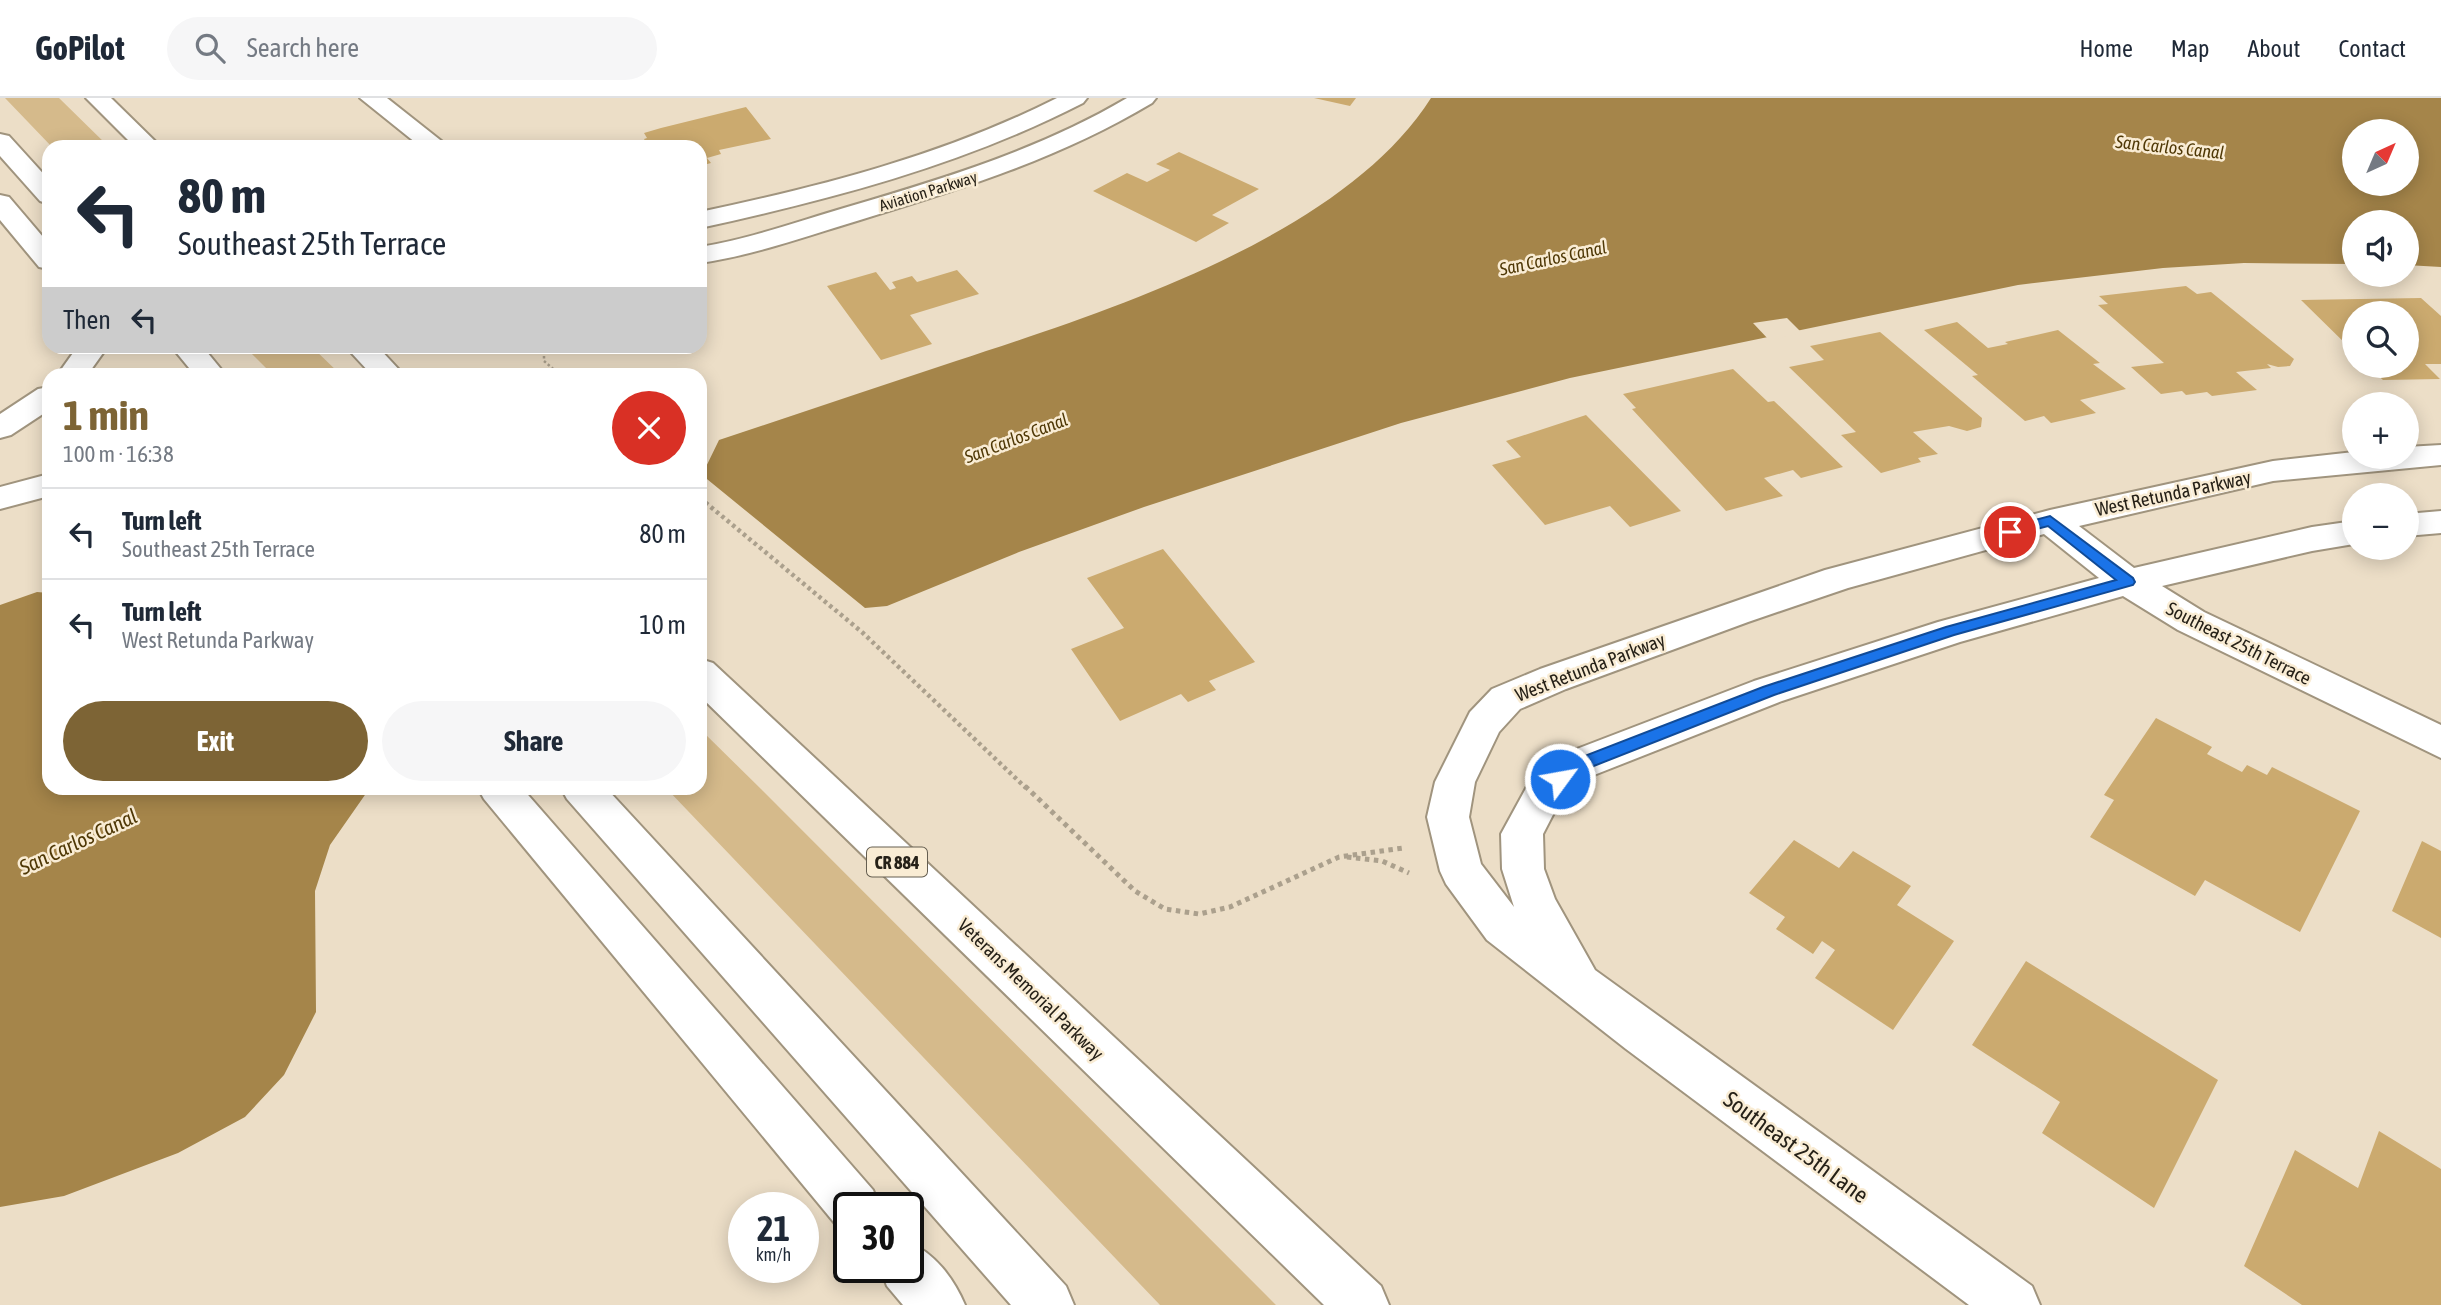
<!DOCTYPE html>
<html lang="en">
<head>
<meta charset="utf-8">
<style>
	body { margin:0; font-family:"Asap Condensed",sans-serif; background:#f6f6f7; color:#1f2937; height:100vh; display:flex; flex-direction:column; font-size:26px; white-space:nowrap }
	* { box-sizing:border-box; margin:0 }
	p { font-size:23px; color:#747a83 }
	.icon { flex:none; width:38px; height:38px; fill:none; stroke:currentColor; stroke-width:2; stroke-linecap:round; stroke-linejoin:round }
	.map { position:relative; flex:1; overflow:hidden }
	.details { position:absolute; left:42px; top:270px; width:665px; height:427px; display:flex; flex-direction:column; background:#fff; border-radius:21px; box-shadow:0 4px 18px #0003 }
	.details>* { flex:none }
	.banner { position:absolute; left:42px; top:42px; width:665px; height:214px; border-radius:21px; box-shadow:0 4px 18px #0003; background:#fff; color:#1f2937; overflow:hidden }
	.needle { width:46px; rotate:44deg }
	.fabs { position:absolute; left:2342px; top:21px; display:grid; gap:14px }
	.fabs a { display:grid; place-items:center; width:77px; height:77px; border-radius:50%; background:#fff; box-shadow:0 4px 18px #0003; font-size:35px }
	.speed { position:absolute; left:728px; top:1094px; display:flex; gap:14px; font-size:35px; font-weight:700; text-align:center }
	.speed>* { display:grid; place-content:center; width:91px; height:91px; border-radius:50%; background:#fff; box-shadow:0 4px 18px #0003; line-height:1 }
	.speed small { font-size:18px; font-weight:400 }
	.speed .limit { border:4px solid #111; border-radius:10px; background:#fff; color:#111 }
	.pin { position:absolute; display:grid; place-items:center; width:60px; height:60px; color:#fff; margin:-30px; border:4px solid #fff; border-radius:50%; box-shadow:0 2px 7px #0007 }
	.me { position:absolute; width:77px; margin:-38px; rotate:58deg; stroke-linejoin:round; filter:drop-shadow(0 0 5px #0008) }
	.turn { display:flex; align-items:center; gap:24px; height:147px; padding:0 21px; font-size:32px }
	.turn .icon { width:91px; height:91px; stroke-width:2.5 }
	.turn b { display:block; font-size:49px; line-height:60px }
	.then { display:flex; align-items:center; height:66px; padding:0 21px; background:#0003; gap:14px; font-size:26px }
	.round { display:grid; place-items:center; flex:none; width:74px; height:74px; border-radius:37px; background:#f6f6f7 }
	.overview { display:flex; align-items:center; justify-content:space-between; height:119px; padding:0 21px }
	h1 { font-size:42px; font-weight:700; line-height:52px; color:#7d6435 }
	.action { display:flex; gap:14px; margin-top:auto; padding:14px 21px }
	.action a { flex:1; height:80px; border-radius:42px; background:#7d6435; color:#fff; font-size:28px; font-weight:700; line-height:80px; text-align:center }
	.action a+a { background:#f6f6f7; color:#1f2937 }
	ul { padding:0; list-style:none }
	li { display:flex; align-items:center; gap:21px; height:91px; padding:0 21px; border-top:2px solid #e0e1e3 }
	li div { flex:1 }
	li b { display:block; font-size:26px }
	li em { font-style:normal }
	header { display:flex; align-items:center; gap:42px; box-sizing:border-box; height:98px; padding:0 35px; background:#fff; border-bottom:2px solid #e0e1e3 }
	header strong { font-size:33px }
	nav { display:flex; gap:38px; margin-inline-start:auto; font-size:24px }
	.search { width:490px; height:63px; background:#f6f6f7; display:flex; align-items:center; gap:18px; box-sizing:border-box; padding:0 24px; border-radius:38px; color:#747a83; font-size:26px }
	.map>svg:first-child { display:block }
	.green { fill:#d5ba8b }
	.water { fill:#a5854a; fill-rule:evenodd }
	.pier { fill:#ecdec7 }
	.building { fill:#cbaa6f }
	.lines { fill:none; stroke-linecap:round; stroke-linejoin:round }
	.minor-casing { stroke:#a0947e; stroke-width:4 }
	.trunk-casing { stroke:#a0947e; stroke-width:4 }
	.path-far2 { stroke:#aba08d; stroke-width:2.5; stroke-dasharray:2.5 2.5; stroke-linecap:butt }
	.path-far1 { stroke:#aba08d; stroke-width:4.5; stroke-dasharray:3.5 3.5; stroke-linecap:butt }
	.path { stroke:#aba08d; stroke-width:5; stroke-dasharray:4.5 4.5; stroke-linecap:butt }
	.minor { fill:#fff; fill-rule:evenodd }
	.trunk { fill:#fff; fill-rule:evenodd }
	.route { fill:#1a73e8; stroke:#114b97; stroke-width:2 }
	.labels { text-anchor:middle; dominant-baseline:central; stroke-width:5; stroke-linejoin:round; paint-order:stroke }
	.far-street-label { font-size:16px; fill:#262118; stroke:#f9ecd4 }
	.far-water-label { font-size:18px; font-style:italic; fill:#4f3806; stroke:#f9ecd4 }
	.shield { fill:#f9ecd4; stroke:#655e50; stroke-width:2 }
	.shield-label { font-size:18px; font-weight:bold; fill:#262118 }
	.street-label { font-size:19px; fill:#262118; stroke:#f9ecd4 }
	.water-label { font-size:21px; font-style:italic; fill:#4f3806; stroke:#f9ecd4 }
	.near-street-label { font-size:23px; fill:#262118; stroke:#f9ecd4 }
</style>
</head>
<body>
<header>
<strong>GoPilot</strong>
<div class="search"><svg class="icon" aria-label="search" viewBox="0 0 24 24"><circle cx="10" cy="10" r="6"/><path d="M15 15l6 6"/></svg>Search here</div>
<nav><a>Home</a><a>Map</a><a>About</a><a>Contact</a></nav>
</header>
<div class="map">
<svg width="2441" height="1207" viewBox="0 0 2441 1207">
	<rect width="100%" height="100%" fill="#ecdec7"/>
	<path class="green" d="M5,0H59L109,49H52Z
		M245,249H312L340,276H272Z
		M700,631L761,691L1276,1207H1160L666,690H700Z"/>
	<path class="water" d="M1431,0H2441V169L2406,167V124H2354V166L2244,165L2163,170L2018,187L1570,280L1401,325L1144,409L1019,454L887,508L865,510L702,377L719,342C798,316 877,289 956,263C1105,214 1343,139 1431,0ZM2354,33H2406V86H2354Z
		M37,494L49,495V690H364L367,694L330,747L315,793L316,914L284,977L245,1019L178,1055L64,1098L0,1109V507Z"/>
	<path class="pier" d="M1787,220L1802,235L1769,242L1753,225Z"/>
	<path class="building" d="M1314,0H1356L1350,8Z
		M746,9L771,41L719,52L721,56L707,60L711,65L700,68V49H649L644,41L647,40L644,35L661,30Z
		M1179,54L1259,91L1212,117L1229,125L1196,144L1093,93L1127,75L1147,84L1170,72L1156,66Z
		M957,172L979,196L910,217L932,246L881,262L827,188L876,174L890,192L896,190L892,184L912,178L917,184Z
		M2186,188L2197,196L2211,194L2294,261L2290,268L2278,269L2267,266L2271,270L2236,274L2257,292L2212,298L2207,294L2186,297L2182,293L2161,296L2131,269L2164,265L2098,207L2108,206L2099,198Z
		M2421,200L2441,218V266H2425L2440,281L2383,282L2368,268H2406V215H2354V254L2301,202Z
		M1957,224L1988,250L2008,246L2005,244L2058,232L2100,265L2093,266L2126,291L2080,302L2096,315L2051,325L2044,318L2025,323L1972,278L1978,277L1924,232Z
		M1880,234L1982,320L1981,329L1967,333L1949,328L1913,334L1938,356L1918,360L1921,364L1881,375L1841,337L1856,334L1789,269L1824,262L1810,248Z
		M1733,271L1768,304L1774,303L1843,369L1801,380L1793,372L1764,380L1783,398L1726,413L1632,311L1636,310L1623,296Z
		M1586,317L1681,413L1630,429L1610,408L1545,427L1492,367L1521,359L1506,343Z
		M1163,451L1255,564L1209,583L1216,592L1188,604L1181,596L1120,623L1071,551L1124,530L1087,480Z
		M2156,620L2212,649L2207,656L2242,674L2247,667L2267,677L2272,669L2360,713L2300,834L2205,782L2195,798L2090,739L2114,702L2104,697Z
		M1794,742L1839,770L1853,753L1911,788L1897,807L1954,843L1893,932L1815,880L1835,852L1822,843L1813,856L1776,831L1785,819L1749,795Z
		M2422,743L2441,753V840L2392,813Z
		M2026,863L2218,982L2154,1110L2042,1035L2060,1004L1972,947Z
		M2379,1033L2441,1071V1207H2302L2244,1168L2295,1052L2358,1090Z"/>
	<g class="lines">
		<g class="minor-casing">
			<path id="minor" d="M360,0H387L449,49H421Z
				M1057,0H1087L1083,5C962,67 832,101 700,130V114C823,88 944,57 1057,0Z
				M1127,0H1156L1152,5C1060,60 962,91 860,122C807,138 755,157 700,165V149C750,141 796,124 844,110C942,81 1039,52 1127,0Z
				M2441,347V367L2273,383L2079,428L2134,470L2312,429L2354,423V446L2312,453L2162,488L2204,514L2441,627V660L2178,532L2123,498L1960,544L1782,603L1589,679L1559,705L1543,736L1544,771L1555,801L1595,872L2032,1188L2040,1207H1969L1626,951L1487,842L1446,786L1440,773L1427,719L1435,684L1470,614L1492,591L1540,571L1825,472L2050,412L2273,363L2354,354V359H2406V349ZM2044,436L2099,480L1938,524L1754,583L1561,657L1531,681L1501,736L1502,771L1514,809L1481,766L1469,719L1475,684L1499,634L1520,611L1566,591L1748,524L1848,490Z
				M2441,413V435L2406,438V416Z"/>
		</g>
		<g class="trunk-casing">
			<path id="trunk" d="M86,0H111L161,49H135Z
				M0,36L9,38L49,82V106L40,103L0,58Z
				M0,97L9,99L49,146V171L39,169L0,122Z
				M78,248H108L88,276H58Z
				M171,248H202L225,276H194Z
				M345,248H377L403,276H371Z
				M49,289V312L11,337L0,340V316L38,291Z
				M49,376V398L0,411V389Z
				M700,561L713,565L1381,1188L1389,1207H1324L700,598Z
				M478,690H522L873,1092L880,1110H849V1133L837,1128L484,701Z
				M561,690H606L1066,1188L1074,1207H1011L567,701Z
				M908,1144C935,1155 954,1181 965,1207H903L887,1188L880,1169H908Z"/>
		</g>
		<path class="path-far2" d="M544,248V263L559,276"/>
		<path class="path-far1" d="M700,400L863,535L1026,690"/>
		<path class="path" d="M1025,688L1135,793L1165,811L1199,816L1230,809L1339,759L1403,750
			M1347,759L1382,763L1409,775"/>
		<use href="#minor" class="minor"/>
		<use href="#trunk" class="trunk"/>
	</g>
	<path class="route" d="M2050,418L2133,480L2135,484L2133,487L1954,537L1774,597L1581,673L1566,686H1554L1552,681L1569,664L1763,589L1946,529L2116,482L2048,428L2010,438L2003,434L2005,430Z"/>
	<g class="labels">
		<g class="far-street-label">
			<text transform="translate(928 93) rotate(-17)">Aviation Parkway</text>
		</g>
		<g class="far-water-label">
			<text transform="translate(2170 49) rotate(6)">San Carlos Canal</text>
			<text transform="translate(1553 160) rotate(-12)">San Carlos Canal</text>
			<text transform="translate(1016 340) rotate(-21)">San Carlos Canal</text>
		</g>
		<rect class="shield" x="867" y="749.5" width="60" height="29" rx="5"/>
		<g class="shield-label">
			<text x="897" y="764">CR 884</text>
		</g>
		<g class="street-label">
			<text transform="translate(2173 395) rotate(-12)">West Retunda Parkway</text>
			<text transform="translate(2239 545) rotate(27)">Southeast 25th Terrace</text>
			<text transform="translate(1590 569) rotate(-21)">West Retunda Parkway</text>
			<text transform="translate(1031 891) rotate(44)">Veterans Memorial Parkway</text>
		</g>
		<g class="water-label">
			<text transform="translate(78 743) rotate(-25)">San Carlos Canal</text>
		</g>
		<g class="near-street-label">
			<text transform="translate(1796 1049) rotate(36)">Southeast 25th Lane</text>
		</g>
	</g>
</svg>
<div class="fabs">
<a><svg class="needle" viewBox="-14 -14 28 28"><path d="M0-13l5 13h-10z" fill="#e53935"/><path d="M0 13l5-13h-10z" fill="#747a83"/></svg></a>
<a><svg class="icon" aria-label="sound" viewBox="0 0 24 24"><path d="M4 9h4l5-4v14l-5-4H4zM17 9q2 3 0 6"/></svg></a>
<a><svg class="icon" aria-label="search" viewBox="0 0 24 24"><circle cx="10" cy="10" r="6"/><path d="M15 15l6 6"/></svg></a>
<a>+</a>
<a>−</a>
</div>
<div class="speed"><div>21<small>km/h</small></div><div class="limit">30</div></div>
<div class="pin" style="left:2010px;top:434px;background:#d93025"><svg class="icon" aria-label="arrive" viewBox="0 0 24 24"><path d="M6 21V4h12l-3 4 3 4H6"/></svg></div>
<svg class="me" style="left:1560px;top:681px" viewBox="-20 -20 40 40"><circle r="17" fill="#1a73e8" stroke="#fff" stroke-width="3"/><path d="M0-11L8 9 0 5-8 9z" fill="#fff"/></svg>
<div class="banner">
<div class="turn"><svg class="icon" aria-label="left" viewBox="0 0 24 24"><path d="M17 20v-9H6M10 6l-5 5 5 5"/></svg><div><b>80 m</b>Southeast 25th Terrace</div></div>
<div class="then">Then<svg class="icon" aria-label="left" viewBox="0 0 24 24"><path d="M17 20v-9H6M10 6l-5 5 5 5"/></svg></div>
</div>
<section class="details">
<div class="overview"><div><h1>1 min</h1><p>100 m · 16:38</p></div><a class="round" style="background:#d93025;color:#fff"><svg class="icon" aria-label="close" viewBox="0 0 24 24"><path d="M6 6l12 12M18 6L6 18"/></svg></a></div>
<ul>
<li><svg class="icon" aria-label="left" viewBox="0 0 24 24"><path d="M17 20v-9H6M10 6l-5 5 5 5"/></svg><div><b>Turn left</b><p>Southeast 25th Terrace</p></div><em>80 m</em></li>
<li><svg class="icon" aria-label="left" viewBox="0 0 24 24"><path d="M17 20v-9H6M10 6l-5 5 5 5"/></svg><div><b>Turn left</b><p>West Retunda Parkway</p></div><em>10 m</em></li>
</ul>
<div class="action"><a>Exit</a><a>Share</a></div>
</section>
</div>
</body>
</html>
